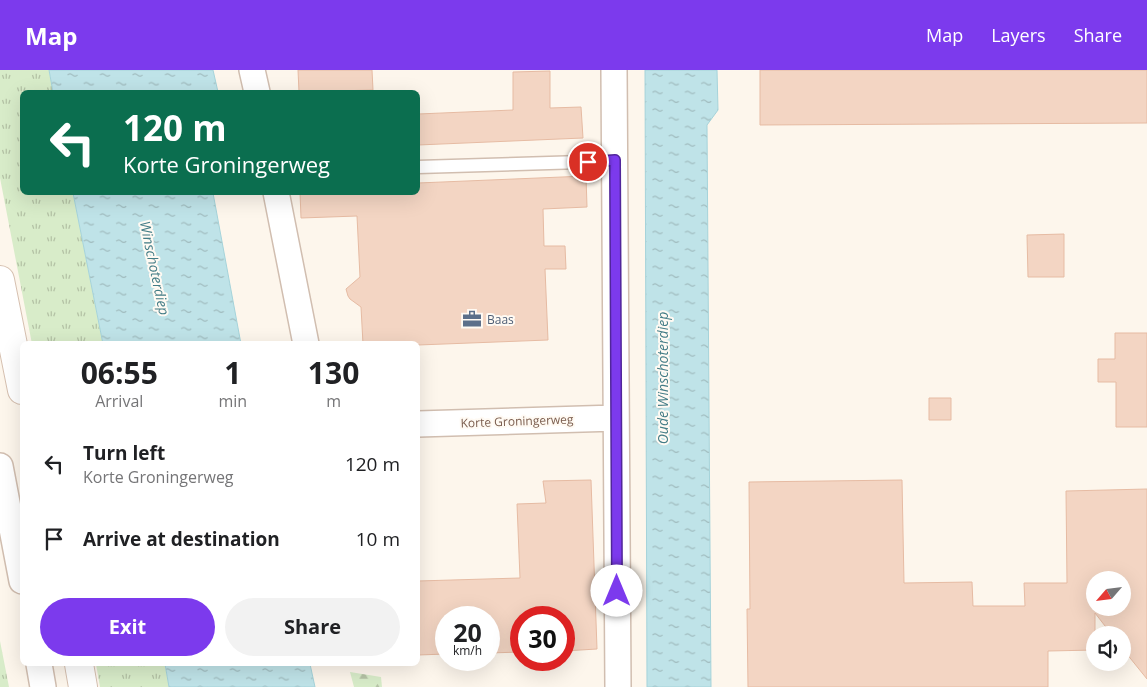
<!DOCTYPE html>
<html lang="en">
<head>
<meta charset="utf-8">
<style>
	body { margin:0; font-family:"Open Sans",sans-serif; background:#f2f2f2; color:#202124; height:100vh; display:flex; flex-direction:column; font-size:19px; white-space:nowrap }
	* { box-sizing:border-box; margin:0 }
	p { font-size:16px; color:#757577 }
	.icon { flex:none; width:28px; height:28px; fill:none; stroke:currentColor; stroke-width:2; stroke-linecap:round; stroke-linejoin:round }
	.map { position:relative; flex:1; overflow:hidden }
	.drawer { position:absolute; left:20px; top:271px; width:400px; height:325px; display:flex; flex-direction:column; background:#fff; border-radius:8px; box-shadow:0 5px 20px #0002 }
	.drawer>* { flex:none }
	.banner { position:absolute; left:20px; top:20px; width:400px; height:105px; border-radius:8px; box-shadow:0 5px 20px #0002; background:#0b6e4f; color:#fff; overflow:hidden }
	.needle { width:32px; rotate:242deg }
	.controls { position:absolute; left:1086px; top:501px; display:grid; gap:10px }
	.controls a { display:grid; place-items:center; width:45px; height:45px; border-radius:50%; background:#fff; box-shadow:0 5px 20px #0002; font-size:25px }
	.speed { position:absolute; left:435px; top:536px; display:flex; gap:10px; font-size:25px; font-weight:700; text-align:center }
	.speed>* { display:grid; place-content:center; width:65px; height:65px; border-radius:50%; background:#fff; box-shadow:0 5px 20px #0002; line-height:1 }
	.speed small { font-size:12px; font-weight:400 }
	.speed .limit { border:8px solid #d22; background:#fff; color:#111 }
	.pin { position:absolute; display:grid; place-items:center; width:42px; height:42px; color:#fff; margin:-21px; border:2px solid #fff; border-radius:50%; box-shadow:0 1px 5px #0007 }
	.me { position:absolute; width:55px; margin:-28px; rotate:0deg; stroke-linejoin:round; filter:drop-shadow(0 0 4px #0008) }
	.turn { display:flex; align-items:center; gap:18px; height:105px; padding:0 20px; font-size:22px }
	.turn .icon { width:65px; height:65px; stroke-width:2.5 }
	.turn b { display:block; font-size:35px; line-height:42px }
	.eta { display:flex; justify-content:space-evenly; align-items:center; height:85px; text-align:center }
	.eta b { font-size:30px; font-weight:700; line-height:35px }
	.button { display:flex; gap:10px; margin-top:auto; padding:10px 20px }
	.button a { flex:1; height:58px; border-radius:30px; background:#7c3aed; color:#fff; font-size:20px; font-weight:700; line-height:58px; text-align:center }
	.button a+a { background:#f2f2f2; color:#202124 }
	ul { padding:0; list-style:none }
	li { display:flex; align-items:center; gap:15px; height:75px; padding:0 20px }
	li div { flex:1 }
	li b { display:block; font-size:19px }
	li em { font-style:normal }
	header { display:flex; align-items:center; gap:30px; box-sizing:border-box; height:70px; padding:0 25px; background:#7c3aed; color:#fff }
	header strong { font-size:24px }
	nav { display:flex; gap:28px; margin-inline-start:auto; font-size:18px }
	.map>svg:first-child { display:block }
	.grass { fill:url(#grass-tufts) }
	.forest { fill:url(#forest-firs) }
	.water { fill:url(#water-ripples); stroke:#a5d3da }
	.building { fill:#f3d5c3; stroke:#e6bba3; fill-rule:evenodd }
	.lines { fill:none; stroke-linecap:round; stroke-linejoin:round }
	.service-casing { stroke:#d1beb0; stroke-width:15 }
	.minor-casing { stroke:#d1beb0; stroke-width:28 }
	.secondary-casing { stroke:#d6c0b0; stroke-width:30 }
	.service { stroke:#fff; stroke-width:12 }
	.minor { stroke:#fff; stroke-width:25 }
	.secondary { stroke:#fff; stroke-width:28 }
	.route-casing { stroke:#51269a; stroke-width:12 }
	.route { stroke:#7c3aed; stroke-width:9 }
	.labels { text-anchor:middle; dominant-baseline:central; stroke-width:4; stroke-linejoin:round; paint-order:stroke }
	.service-label { font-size:12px; fill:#4e5e75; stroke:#fffaf3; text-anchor:start }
	.street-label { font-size:12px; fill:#7a5c4d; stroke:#fffaf3 }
	.water-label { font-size:14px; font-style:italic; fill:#437c86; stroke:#fffaf3 }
</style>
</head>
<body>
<header>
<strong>Map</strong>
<nav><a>Map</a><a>Layers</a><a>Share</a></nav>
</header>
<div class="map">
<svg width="1147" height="617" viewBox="0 0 1147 617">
	<defs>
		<pattern id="grass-tufts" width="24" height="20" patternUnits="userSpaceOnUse" patternTransform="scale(1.25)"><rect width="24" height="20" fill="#d8ecc9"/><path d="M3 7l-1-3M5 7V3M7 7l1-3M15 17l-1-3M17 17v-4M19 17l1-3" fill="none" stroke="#b4c2a5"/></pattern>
		<pattern id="forest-firs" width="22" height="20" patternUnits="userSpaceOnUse" patternTransform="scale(1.25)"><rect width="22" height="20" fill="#d8ecc9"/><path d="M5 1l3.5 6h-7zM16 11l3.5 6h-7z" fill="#b4c2a5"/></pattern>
		<pattern id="water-ripples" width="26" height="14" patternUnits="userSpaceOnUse" patternTransform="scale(1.25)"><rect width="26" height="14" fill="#bfe3e8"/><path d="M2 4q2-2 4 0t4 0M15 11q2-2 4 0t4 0" fill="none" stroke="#a0bbbe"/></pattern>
	</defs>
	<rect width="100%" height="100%" fill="#fdf6ec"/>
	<path class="grass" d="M0,0H49L53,22H22V122L73,123L103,274H32L0,108Z
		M0,571L9,617H0Z
		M96,594H165L169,617H100Z"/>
	<path class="forest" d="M350,602L381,607L382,617H354Z"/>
	<path class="water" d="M49,0H213L218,22H53Z
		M645,0H717L718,40L707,55L711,617H647Z
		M73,123H213L241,274H103Z
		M165,594H310L315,617H169Z"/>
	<path class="building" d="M298,0H372L373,20L299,22Z
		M760,0H1147V53L760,55Z
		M550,1V38L581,37L583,68L418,75V44L513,40V2Z
		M586,106L587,137L543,139L544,176H565L566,199H545L548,270L418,275V274H363L361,237L350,229L348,226L346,219L360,207L357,146L301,148L300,122H418V113Z
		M1064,164V207H1028L1027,165Z
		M1115,263H1147V357H1116V312H1098V289H1115Z
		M929,328H951V350H929Z
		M591,410L597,579L564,581V548H521V582L489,583V548H446V584L418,585V511L520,508L517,434L546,433L543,411Z
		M902,410L904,513L972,512L973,536H1025L1024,513H1067L1066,421L1147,419V609L1122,578V565H1112L1095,543V580L1048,581V617H748L747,539H750L749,412ZM1095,510H1122V538H1095Z"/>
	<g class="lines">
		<g class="service-casing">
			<path id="service" d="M418,97L615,91"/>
		</g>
		<g class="minor-casing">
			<path id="minor" d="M252,0L257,22
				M614,0L618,617
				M276,122L306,274
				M418,354L616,348
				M0,396L22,511
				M39,594L43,617"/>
		</g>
		<g class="secondary-casing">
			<path id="secondary" d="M0,210L22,320
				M79,594L83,617"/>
		</g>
		<use href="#service" class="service"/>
		<use href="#minor" class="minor"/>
		<use href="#secondary" class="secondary"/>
	</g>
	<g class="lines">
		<g class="route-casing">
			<path id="route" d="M588,92L615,90L617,521"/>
		</g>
		<use href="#route" class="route"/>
	</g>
	<defs>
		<g id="office-bare" transform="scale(1.5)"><path d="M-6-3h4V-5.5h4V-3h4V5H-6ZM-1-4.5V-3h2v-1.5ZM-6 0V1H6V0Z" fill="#5c6f8a" stroke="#fffaf3" stroke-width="2.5" paint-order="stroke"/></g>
	</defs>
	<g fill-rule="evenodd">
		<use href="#office-bare" x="472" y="249"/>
	</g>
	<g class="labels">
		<g class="service-label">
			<text x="487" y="249">Baas</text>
		</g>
		<g class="street-label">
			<text transform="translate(517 351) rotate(-2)">Korte Groningerweg</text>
		</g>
		<g class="water-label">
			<text transform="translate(155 198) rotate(78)">Winschoterdiep</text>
			<text transform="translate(662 308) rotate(-90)">Oude Winschoterdiep</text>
		</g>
	</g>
</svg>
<div class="controls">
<a><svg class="needle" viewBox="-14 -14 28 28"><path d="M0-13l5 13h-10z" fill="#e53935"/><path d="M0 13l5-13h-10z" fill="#757577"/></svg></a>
<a><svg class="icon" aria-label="sound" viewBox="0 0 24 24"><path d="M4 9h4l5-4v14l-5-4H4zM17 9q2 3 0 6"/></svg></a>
</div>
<div class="speed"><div>20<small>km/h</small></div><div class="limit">30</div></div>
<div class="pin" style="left:588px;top:92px;background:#d93025"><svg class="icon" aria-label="arrive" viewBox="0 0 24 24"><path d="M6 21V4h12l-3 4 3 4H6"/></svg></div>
<svg class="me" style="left:617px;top:521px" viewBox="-20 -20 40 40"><circle r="19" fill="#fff"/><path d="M0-13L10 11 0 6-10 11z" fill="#7c3aed"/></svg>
<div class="banner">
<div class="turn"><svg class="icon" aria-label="left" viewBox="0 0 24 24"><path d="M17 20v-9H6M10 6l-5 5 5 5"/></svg><div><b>120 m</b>Korte Groningerweg</div></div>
</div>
<section class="drawer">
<div class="eta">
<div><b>06:55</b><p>Arrival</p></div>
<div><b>1</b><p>min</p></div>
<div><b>130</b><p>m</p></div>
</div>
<ul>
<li><svg class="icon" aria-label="left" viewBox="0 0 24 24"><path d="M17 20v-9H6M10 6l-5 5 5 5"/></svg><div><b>Turn left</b><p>Korte Groningerweg</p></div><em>120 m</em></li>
<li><svg class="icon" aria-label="arrive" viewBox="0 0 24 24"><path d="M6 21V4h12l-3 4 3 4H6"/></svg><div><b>Arrive at destination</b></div><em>10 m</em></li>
</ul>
<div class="button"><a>Exit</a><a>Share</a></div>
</section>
</div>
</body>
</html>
